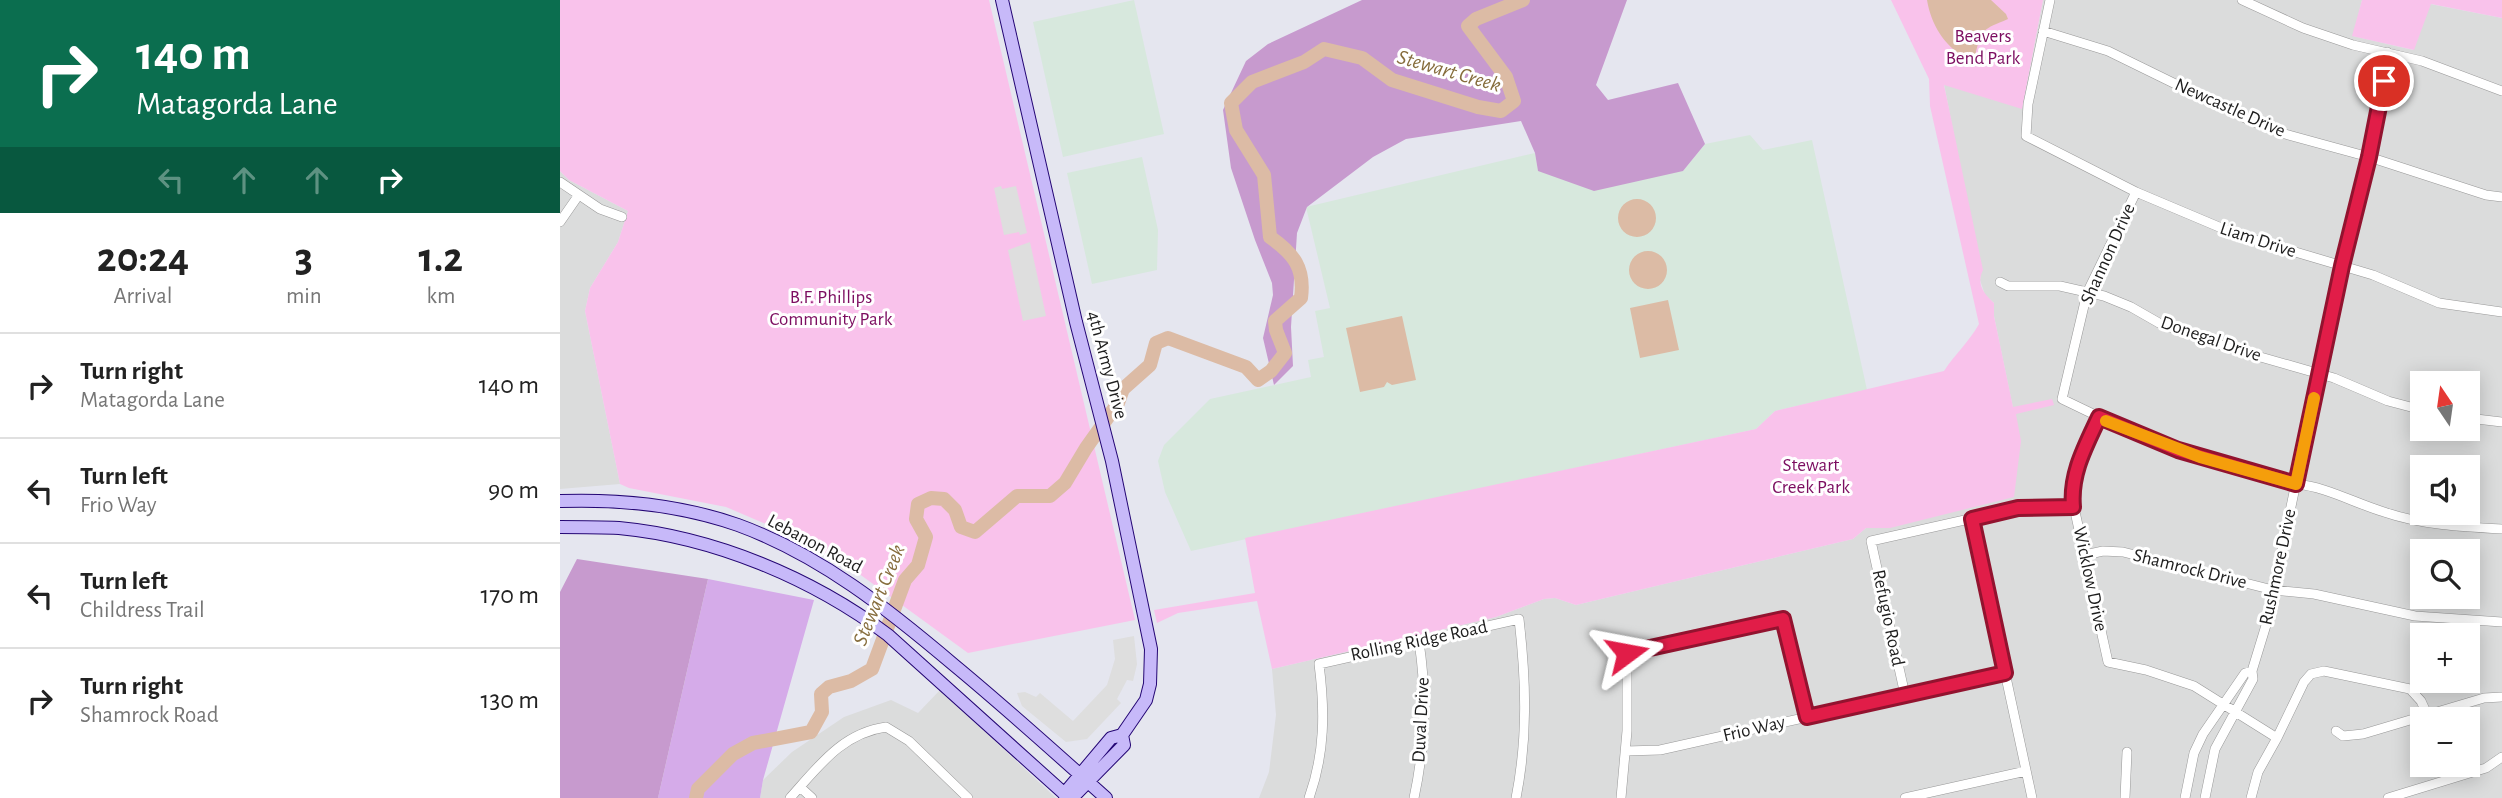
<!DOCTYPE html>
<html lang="en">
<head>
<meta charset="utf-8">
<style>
	body { margin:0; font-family:"Alegreya Sans",sans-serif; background:#f6f6f6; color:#222; height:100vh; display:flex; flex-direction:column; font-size:26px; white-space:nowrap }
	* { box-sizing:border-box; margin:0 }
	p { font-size:23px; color:#767676 }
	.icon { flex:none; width:38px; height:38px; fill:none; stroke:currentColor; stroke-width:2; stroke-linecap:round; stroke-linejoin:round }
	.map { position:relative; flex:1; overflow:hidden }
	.drawer { display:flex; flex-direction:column; background:#fff; width:560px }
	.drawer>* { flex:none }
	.banner { background:#0b6e4f; color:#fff; overflow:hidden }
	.needle { width:46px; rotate:347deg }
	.fabs { position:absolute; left:1850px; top:371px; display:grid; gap:14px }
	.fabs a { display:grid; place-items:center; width:70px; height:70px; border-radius:0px; background:#fff; box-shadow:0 4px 18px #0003; font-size:35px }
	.pin { position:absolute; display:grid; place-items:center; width:60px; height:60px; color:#fff; margin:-30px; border:4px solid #fff; border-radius:50%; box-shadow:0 2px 7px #0007 }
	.me { position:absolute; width:77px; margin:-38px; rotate:77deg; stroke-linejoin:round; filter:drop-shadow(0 0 5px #0008) }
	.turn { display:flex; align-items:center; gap:24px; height:147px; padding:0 21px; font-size:32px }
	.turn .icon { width:91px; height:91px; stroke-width:2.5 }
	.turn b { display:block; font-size:49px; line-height:60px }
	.lanes { display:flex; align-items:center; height:66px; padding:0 21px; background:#0003; justify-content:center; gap:35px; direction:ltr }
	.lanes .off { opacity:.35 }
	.eta { display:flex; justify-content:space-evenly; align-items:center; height:119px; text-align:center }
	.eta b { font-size:42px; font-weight:700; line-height:49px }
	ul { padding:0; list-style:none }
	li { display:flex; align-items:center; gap:21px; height:105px; padding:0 21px; border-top:2px solid #e0e0e0 }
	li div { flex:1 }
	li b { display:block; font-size:26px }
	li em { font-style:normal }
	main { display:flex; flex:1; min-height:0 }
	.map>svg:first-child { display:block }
	.residential { fill:#dbdcdc; fill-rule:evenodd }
	.industrial { fill:#d7e8dd }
	.grass { fill:#d5abe9 }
	.forest { fill:#c79ace }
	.park { fill:#f9c2eb }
	.parking { fill:#dedede }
	.water { fill:#dcbba5 }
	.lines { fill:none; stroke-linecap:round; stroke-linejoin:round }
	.river { stroke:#dcbba5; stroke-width:14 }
	.street-casing { stroke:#989898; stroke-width:10 }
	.secondary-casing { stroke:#240674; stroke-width:14 }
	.street { stroke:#fff; stroke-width:9 }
	.secondary { stroke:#c7b9f9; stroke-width:12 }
	.route-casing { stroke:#92132f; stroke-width:18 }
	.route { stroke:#e11d48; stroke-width:12 }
	.slow { stroke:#f59e0b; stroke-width:12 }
	.labels { text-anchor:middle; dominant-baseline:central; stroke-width:6; stroke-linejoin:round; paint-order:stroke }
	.park-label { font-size:19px; fill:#7c0d60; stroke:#fff }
	.street-label { font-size:19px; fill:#1e1e1e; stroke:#fff }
	.water-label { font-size:21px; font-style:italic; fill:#866d3d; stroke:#fff }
</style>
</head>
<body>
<main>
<section class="drawer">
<div class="banner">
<div class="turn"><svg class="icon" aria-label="right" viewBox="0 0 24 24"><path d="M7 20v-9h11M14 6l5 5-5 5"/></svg><div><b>140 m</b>Matagorda Lane</div></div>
<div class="lanes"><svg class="icon off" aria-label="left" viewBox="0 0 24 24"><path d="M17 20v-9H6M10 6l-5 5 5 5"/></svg><svg class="icon off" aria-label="ahead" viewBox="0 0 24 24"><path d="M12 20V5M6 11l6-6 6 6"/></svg><svg class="icon off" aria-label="ahead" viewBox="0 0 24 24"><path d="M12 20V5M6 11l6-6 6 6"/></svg><svg class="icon" aria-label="right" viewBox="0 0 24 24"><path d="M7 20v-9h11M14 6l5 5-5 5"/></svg></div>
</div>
<div class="eta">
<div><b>20:24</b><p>Arrival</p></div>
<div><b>3</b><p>min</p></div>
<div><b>1.2</b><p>km</p></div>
</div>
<ul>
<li><svg class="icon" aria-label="right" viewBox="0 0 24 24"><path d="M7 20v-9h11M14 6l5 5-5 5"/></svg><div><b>Turn right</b><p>Matagorda Lane</p></div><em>140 m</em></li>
<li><svg class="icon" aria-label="left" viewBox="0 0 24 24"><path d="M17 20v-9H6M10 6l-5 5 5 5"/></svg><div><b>Turn left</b><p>Frio Way</p></div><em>90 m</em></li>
<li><svg class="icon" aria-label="left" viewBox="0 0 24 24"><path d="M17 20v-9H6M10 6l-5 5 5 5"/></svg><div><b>Turn left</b><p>Childress Trail</p></div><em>170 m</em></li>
<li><svg class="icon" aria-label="right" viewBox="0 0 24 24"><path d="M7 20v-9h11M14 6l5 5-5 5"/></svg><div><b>Turn right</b><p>Shamrock Road</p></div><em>130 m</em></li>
</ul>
</section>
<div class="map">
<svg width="1942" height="798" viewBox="0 0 1942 798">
	<rect width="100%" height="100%" fill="#e5e6ef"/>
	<path class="residential" d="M1483,0H1802L1793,36L1853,50L1870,4L1942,18V798H699L709,772L716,715L712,669L936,617L984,599L995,598L1016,605L1293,539L1306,528H1324L1453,408L1434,316V303L1425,295L1420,280L1421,274L1384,84L1462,108ZM1862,383H1908V429H1862ZM1862,467H1908V513H1862ZM1862,551H1908V597H1862ZM1862,635H1908V681H1862ZM1862,719H1908V765H1862Z
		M0,171L9,180L68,211L58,242L30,288L25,311L60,484L0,489Z
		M380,690L496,798H200L203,780L232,752L284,717L331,700L358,713Z"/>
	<path class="industrial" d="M574,0L604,134L503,157L473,22Z
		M1190,135L1203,150L1252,140L1307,390L1215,411L1196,429L631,551L605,492L598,461L604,445L650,399L751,377L748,360L764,357L755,311L770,308L746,207L975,153L978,171H1123L1145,144Z
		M582,157L598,230L597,270L532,284L507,173Z"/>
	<path class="grass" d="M148,579L254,600L203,780L200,798H98Z"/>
	<path class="forest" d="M802,0H1067L1036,85L1048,100L1118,83L1145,144L1123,171L1034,191L978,171L975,153L961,121L846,139L813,157L747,207L737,233L731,327L733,366L714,385L703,338L713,295L712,283L695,240L671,168L663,110L686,61L708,44Z
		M17,559L148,579L98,798H0V592Z"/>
	<path class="park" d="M0,0H429L575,620L408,653L287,565L213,527L166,507L69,488L60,484L25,311L30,288L58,242L68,211L9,180L0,171Z
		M1331,0H1483L1462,109L1384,85L1423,270C1416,284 1424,294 1434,303V316L1453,407L1492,399L1494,405L1456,414L1461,441L1454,497L1330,528H1306L1293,539L1016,605L995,598L984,599L936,617L712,669L697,601L618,613L597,623L594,610L695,593L685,538L1196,429L1215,411L1384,371C1395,354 1409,342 1419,324L1370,106L1369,79Z
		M1802,0H1942V18L1871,4L1854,50L1792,36Z"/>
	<path class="parking" d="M441,186L442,189L456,186L467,233L460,235L459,232L444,235L434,188Z
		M470,242L486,316L463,321L448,250Z
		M574,636L577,664L573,681L567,680L557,699L561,703L527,739L506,742L462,706L457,693L465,692L476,697L480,693L513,721L547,685L555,659L553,640Z"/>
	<path class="water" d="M1367,0H1431L1446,14L1448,19C1423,30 1422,27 1415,56L1406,58C1384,46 1371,24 1367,0Z
		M1058 218a19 19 0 1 1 38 0a19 19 0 1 1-38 0Z
		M1069 270a19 19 0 1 1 38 0a19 19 0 1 1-38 0Z
		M1108,300L1119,350L1080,358L1070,308Z
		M842,316L856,380L832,385L827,382L824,387L800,392L786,328Z"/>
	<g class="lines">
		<path class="river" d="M136,798L138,789L173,754L193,743L251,732L262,712L261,694L269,687L291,681L312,669L345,580L358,565L366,537L356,519L358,504L371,498L384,499L395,510L401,527L415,532L457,496H490L505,483L526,448L558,403L563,389L590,365L596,343L608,338L686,367L698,380L711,371L725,353L716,330L715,321L741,298C745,268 734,254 710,237L704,175L676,130L671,103L692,82L744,62L764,49L802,58L832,80L918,107L941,111L954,101L946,77L908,26L916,19L963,0"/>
		<g class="street-casing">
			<path id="street" d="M1490,0L1468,104L1466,136L1576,192L1678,235L1813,275L1879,303L1942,312
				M1682,0L1743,28L1793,45L1862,61L1942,91
				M1483,31L1548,51L1689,120L1725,134L1809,157L1926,195L1942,197
				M0,182L40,209L62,217
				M1576,192L1527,293L1502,399L1556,425L1618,450L1736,484C1767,487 1794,503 1824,512C1862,525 1902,527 1942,529
				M0,222L18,196
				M1440,282L1448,286H1500L1544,296L1571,307L1599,323L1669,348L1774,378L1828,401L1862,410
				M1539,417L1516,470L1512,498L1548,662L1586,670L1634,686L1717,738
				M1908,418L1942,422
				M1412,519L1472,798
				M1525,555L1543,551L1563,552L1713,590L1754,594L1855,616L1942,622
				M1345,695L1311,541L1458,508L1513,507
				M1776,731L1783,736L1803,734L1924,698L1942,697
				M1066,751L1100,750L1445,673
				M240,787L252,798
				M230,798C258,767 282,733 326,727L349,741L408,798
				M749,798C765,753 765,711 759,664L959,619C966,680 968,737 956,798
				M854,798C865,747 867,694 859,642
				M1061,798L1067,731V653L1223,619L1247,717
				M1345,798L1466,771
				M1565,798L1567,752
				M1625,798L1634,753L1643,734L1685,673L1692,671
				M1645,798L1655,749L1693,679L1692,671L1707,622L1781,266L1809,157L1827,52
				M1691,798L1698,772L1717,738L1744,682L1751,674L1764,671L1850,689L1861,701L1867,714
				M1828,798L1926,768L1942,757"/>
		</g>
		<g class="secondary-casing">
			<path id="secondary" d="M442,0L516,322L552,461L591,649L590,684L586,700L562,735L551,738L504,794
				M0,501C60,499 121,505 178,525C260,555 328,609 394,665C446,708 496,753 546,798
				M0,527C19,527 39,527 59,528C154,537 252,578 328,635L508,797
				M512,798L564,745L562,735"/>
		</g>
		<use href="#street" class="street"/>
		<use href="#secondary" class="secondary"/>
	</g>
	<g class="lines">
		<g class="route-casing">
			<path id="route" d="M1067,653L1223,619L1247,717L1445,673L1412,519L1458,508L1513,507C1510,474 1525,447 1539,417L1618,450L1736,484L1782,266L1809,157L1824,81"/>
		</g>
		<use href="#route" class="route"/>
		<path class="slow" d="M1546,421L1640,457L1736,484L1754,398"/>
	</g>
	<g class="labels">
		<g class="park-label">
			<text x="1423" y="36">Beavers<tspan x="1423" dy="22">Bend Park</tspan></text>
			<text x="271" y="297">B.F. Phillips<tspan x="271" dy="22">Community Park</tspan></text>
			<text x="1251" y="465">Stewart<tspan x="1251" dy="22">Creek Park</tspan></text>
		</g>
		<g class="street-label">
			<text transform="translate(1670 108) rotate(24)">Newcastle Drive</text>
			<text transform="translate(1698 240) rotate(18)">Liam Drive</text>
			<text transform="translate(1548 254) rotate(-66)">Shannon Drive</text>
			<text transform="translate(1651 339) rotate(19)">Donegal Drive</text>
			<text transform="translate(547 365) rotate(75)">4th Army Drive</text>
			<text transform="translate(255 544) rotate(28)">Lebanon Road</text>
			<text transform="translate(1718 567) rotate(-78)">Rushmore Drive</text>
			<text transform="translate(1630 569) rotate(14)">Shamrock Drive</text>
			<text transform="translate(1530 579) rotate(78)">Wicklow Drive</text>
			<text transform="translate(1328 618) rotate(78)">Refugio Road</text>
			<text transform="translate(859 641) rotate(-12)">Rolling Ridge Road</text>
			<text transform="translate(861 720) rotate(-87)">Duval Drive</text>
			<text transform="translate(1194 729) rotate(-13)">Frio Way</text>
		</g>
		<g class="water-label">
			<text transform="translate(889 71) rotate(16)">Stewart Creek</text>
			<text transform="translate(319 595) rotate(-68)">Stewart Creek</text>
		</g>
	</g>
</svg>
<div class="fabs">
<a><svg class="needle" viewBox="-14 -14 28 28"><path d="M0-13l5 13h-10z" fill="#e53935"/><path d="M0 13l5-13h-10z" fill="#767676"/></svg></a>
<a><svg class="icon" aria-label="sound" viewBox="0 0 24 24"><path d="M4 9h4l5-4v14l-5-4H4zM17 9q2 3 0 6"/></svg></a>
<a><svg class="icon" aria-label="search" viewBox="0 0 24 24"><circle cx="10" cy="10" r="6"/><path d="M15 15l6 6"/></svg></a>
<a>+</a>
<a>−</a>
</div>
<div class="pin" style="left:1824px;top:81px;background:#d93025"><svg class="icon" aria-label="arrive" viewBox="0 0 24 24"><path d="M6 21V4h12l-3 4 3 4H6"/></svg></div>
<svg class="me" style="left:1067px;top:653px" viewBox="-20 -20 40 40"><path d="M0-17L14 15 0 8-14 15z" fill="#e11d48" stroke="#fff" stroke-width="4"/></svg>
</div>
</main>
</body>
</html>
